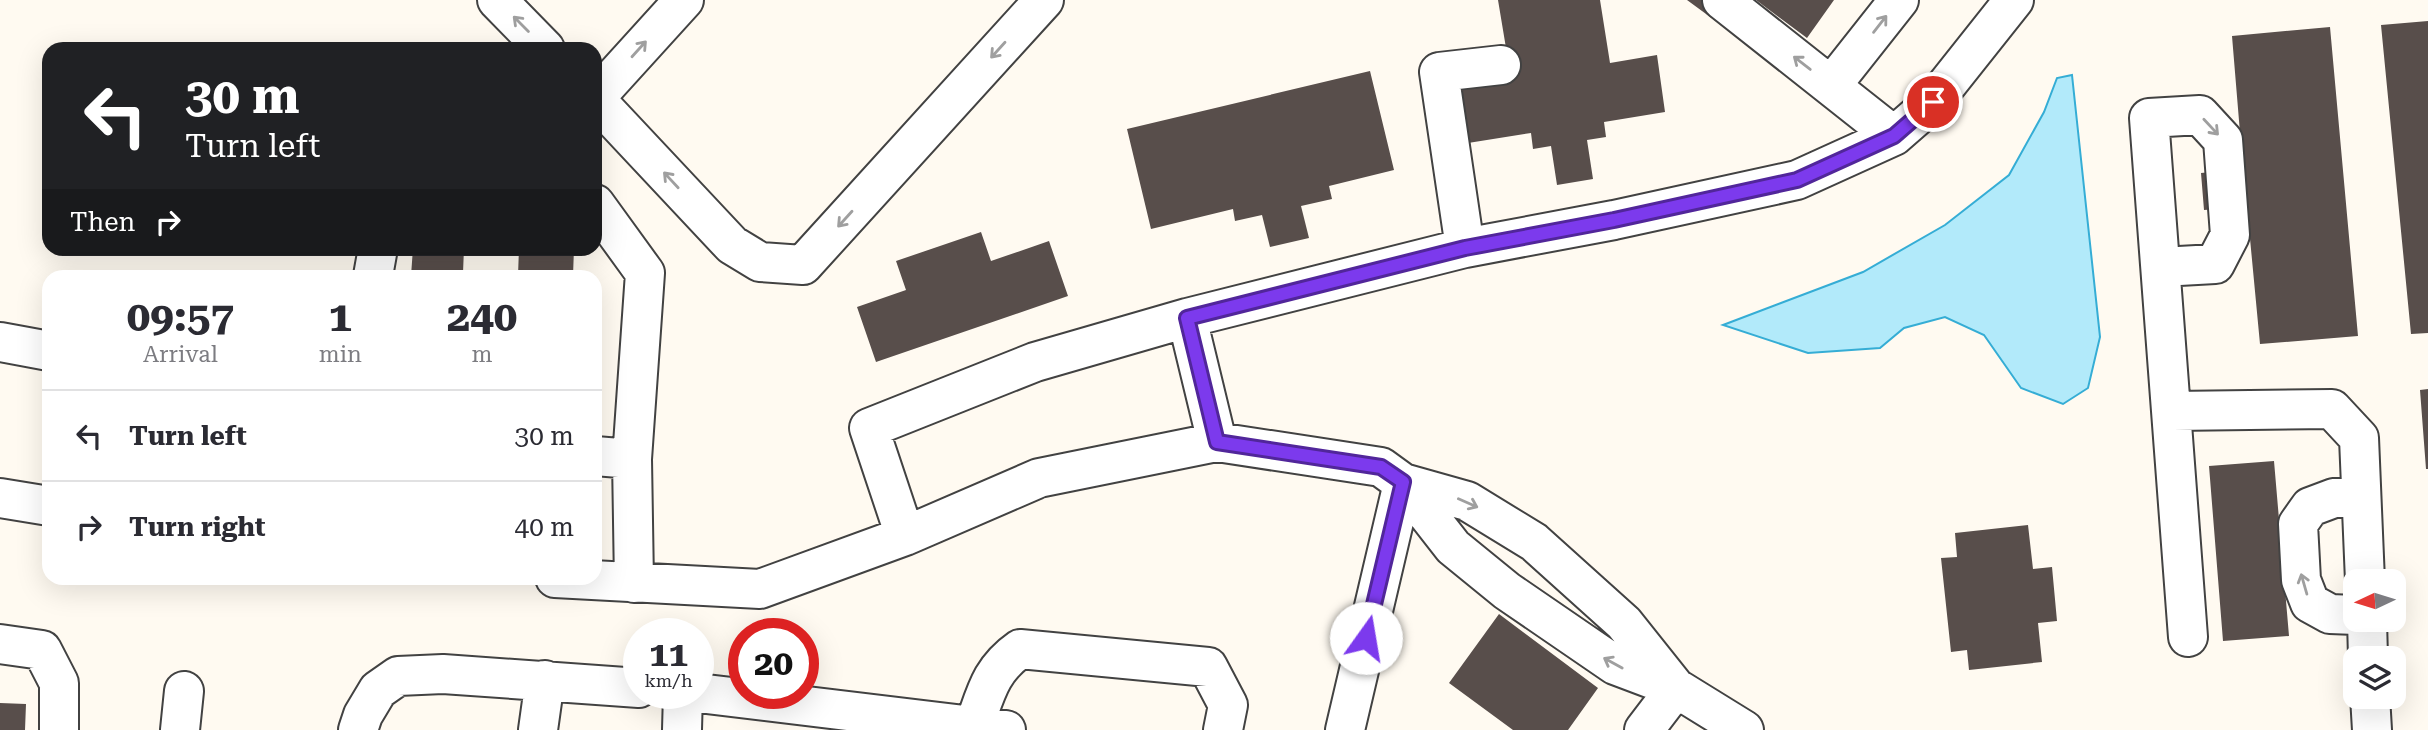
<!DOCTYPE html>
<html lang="en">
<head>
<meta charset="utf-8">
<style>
	body { margin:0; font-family:"Roboto Serif",serif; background:#f2f2f3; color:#2b2b33; height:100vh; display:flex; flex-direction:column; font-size:26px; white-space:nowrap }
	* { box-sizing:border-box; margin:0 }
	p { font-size:23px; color:#7c7c81 }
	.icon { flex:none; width:38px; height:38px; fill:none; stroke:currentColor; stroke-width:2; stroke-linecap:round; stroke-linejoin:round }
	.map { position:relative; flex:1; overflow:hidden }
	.details { position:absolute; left:42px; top:270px; width:560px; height:315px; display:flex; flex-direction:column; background:#fff; border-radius:21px; box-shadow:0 7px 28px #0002 }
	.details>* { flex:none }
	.hud { position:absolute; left:42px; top:42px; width:560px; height:214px; border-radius:21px; box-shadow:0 7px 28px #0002; background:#202124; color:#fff; overflow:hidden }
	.needle { width:46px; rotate:266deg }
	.fabs { position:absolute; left:2343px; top:569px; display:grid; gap:14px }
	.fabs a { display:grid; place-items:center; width:63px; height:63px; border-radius:14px; background:#fff; box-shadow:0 7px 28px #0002; font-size:35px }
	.speed { position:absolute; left:623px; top:618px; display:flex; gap:14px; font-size:35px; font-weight:700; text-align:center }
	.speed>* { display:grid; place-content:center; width:91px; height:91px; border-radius:50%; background:#fff; box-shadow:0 7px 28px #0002; line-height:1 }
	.speed small { font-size:18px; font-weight:400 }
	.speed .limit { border:10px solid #d22; background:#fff; color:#111 }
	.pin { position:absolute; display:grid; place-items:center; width:60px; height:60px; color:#fff; margin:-30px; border:4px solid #fff; border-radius:50%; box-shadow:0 2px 7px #0007 }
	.me { position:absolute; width:77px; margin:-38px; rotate:13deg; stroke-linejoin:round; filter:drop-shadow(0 0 5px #0008) }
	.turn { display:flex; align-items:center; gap:24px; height:147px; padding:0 28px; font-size:32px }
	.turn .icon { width:91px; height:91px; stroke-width:2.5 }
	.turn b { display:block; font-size:49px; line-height:60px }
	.then { display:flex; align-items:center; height:66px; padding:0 28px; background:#0003; gap:14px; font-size:26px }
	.eta { display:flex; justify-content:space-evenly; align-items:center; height:119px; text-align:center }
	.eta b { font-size:42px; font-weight:700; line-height:49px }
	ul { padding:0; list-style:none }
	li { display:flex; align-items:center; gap:21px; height:91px; padding:0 28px; border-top:2px solid #e1e1e2 }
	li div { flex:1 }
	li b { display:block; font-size:26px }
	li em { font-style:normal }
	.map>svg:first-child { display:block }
	.water { fill:#b2eafa; stroke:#35add5; stroke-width:2 }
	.building { fill:#584e4b }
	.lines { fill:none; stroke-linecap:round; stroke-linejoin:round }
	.minor-casing { stroke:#424242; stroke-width:42 }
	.minor { stroke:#fff; stroke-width:38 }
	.oneway { stroke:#9f9f9f }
	.route-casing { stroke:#51269a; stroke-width:18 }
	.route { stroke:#7c3aed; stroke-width:12 }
</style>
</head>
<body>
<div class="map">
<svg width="2428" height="730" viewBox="0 0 2428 730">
	<rect width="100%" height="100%" fill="#fffaf1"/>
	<path class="water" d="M2072,75L2100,337L2088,388L2063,404L2021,388L1984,335L1945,317L1904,328L1880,348L1808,353L1723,325L1863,272L1945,225L2009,175L2044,112L2057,78Z"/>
	<path class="building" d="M1498,0H1600L1610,63L1657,55L1665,112L1604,122L1606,137L1587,140L1593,179L1557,185L1551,146L1533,149L1531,133L1468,143L1459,86L1511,78Z
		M1687,0H1733L1717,22Z
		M1756,0H1834L1807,38Z
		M2428,21V333L2411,334L2381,25Z
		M2330,27L2358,336L2260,344L2247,207L2204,210L2201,173L2243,169L2232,36Z
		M1370,71L1394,170L1329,186L1332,199L1301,206L1309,238L1270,247L1262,215L1235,221L1233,209L1151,229L1127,129Z
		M981,232L991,261L1049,241L1068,296L876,362L857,307L906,290L896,261Z
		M413,248H464L463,273L501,274V276H411Z
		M519,248H574L573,276H518Z
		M2428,389V469H2426L2420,390Z
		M2274,461L2289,636L2223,641L2209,466Z
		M2028,525L2033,569L2052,567L2057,621L2038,623L2042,662L1969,670L1967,650L1951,652L1941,558L1957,557L1955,533Z
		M1499,614L1598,688L1568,730H1513L1449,683Z
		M0,703L26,704L25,730H0Z"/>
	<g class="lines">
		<g class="minor-casing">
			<path id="minor" d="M497,0L545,49
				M1722,0L1894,136
				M1831,86L1899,0
				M595,98L684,0
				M595,99L732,245L760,262L803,265L1044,0
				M595,204L645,273L632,459L595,456
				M1465,248L1439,72L1501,65
				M2161,267L2215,264L2230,235L2223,140L2200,115L2149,118L2188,637
				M373,276L378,248
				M1187,318L1217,442
				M0,342L49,351
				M2173,411L2332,409L2359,438L2365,581
				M632,459L634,583
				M1403,483L1467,501L1534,542L1624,623L1675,687
				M0,498L49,506
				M905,536L869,428L1035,362L1187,318L1465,248L1614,220L1797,180L1894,136L1933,102L2014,0
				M555,578L760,589L905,536L1039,478L1217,442L1381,467L1403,483L1453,547L1507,591L1615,665L1676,688L1744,730
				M2356,615L2330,614L2310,603L2301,580L2298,524L2310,507L2334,498L2361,496
				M2367,620L2368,658
				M0,644L42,650L59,683V730
				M698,693L1006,730
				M2370,696L2372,730
				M974,726C986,693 990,670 1020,649L1208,667L1228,705L1223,730
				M180,730L184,691
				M358,730L363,715L378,690L398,676L443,674L639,688
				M538,730L545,680
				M682,730L683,693
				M1345,730L1403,483
				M1644,730L1676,688"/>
		</g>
		<use href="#minor" class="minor"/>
	</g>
	<defs><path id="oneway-shaft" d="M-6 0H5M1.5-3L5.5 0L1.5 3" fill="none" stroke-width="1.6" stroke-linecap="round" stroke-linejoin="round" transform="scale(1.75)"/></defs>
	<g class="oneway">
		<use href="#oneway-shaft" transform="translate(521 24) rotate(-135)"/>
		<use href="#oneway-shaft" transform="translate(1880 24) rotate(-52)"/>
		<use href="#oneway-shaft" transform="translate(639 49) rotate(-48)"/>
		<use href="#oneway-shaft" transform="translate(998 50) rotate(132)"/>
		<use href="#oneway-shaft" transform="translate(1802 63) rotate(-142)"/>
		<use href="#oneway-shaft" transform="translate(2211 127) rotate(47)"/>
		<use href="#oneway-shaft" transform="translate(671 180) rotate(-133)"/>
		<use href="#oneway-shaft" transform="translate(845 219) rotate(132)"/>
		<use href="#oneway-shaft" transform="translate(1468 503) rotate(24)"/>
		<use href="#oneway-shaft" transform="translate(2304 584) rotate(-106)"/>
		<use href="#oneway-shaft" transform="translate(1613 663) rotate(-151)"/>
	</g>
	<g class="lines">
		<g class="route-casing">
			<path id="route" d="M1366,638L1403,482L1381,467L1217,442L1187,318L1465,248L1614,220L1797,180L1894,136L1933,102"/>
		</g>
		<use href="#route" class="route"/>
	</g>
</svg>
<div class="fabs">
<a><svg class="needle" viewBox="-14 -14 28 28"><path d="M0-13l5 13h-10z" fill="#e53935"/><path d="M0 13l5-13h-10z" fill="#7c7c81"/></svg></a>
<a><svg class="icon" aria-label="layers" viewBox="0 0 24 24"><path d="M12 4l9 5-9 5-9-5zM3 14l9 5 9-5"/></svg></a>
</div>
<div class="speed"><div>11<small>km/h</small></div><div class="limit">20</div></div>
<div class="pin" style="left:1933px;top:102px;background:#d93025"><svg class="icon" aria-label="arrive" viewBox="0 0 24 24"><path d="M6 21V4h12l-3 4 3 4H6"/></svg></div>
<svg class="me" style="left:1366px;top:638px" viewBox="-20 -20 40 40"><circle r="19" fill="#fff"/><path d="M0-13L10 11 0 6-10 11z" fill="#7c3aed"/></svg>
<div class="hud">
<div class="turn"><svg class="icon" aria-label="left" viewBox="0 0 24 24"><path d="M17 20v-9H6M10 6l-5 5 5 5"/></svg><div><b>30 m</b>Turn left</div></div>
<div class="then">Then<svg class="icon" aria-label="right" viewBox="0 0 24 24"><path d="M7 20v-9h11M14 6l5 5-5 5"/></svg></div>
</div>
<section class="details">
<div class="eta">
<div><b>09:57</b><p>Arrival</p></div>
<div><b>1</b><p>min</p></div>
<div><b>240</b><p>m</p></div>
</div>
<ul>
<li><svg class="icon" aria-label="left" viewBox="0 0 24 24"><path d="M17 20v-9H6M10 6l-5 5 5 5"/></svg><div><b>Turn left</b></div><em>30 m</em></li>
<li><svg class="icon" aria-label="right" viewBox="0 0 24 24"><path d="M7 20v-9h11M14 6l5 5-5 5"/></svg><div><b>Turn right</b></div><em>40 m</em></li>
</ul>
</section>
</div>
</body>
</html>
